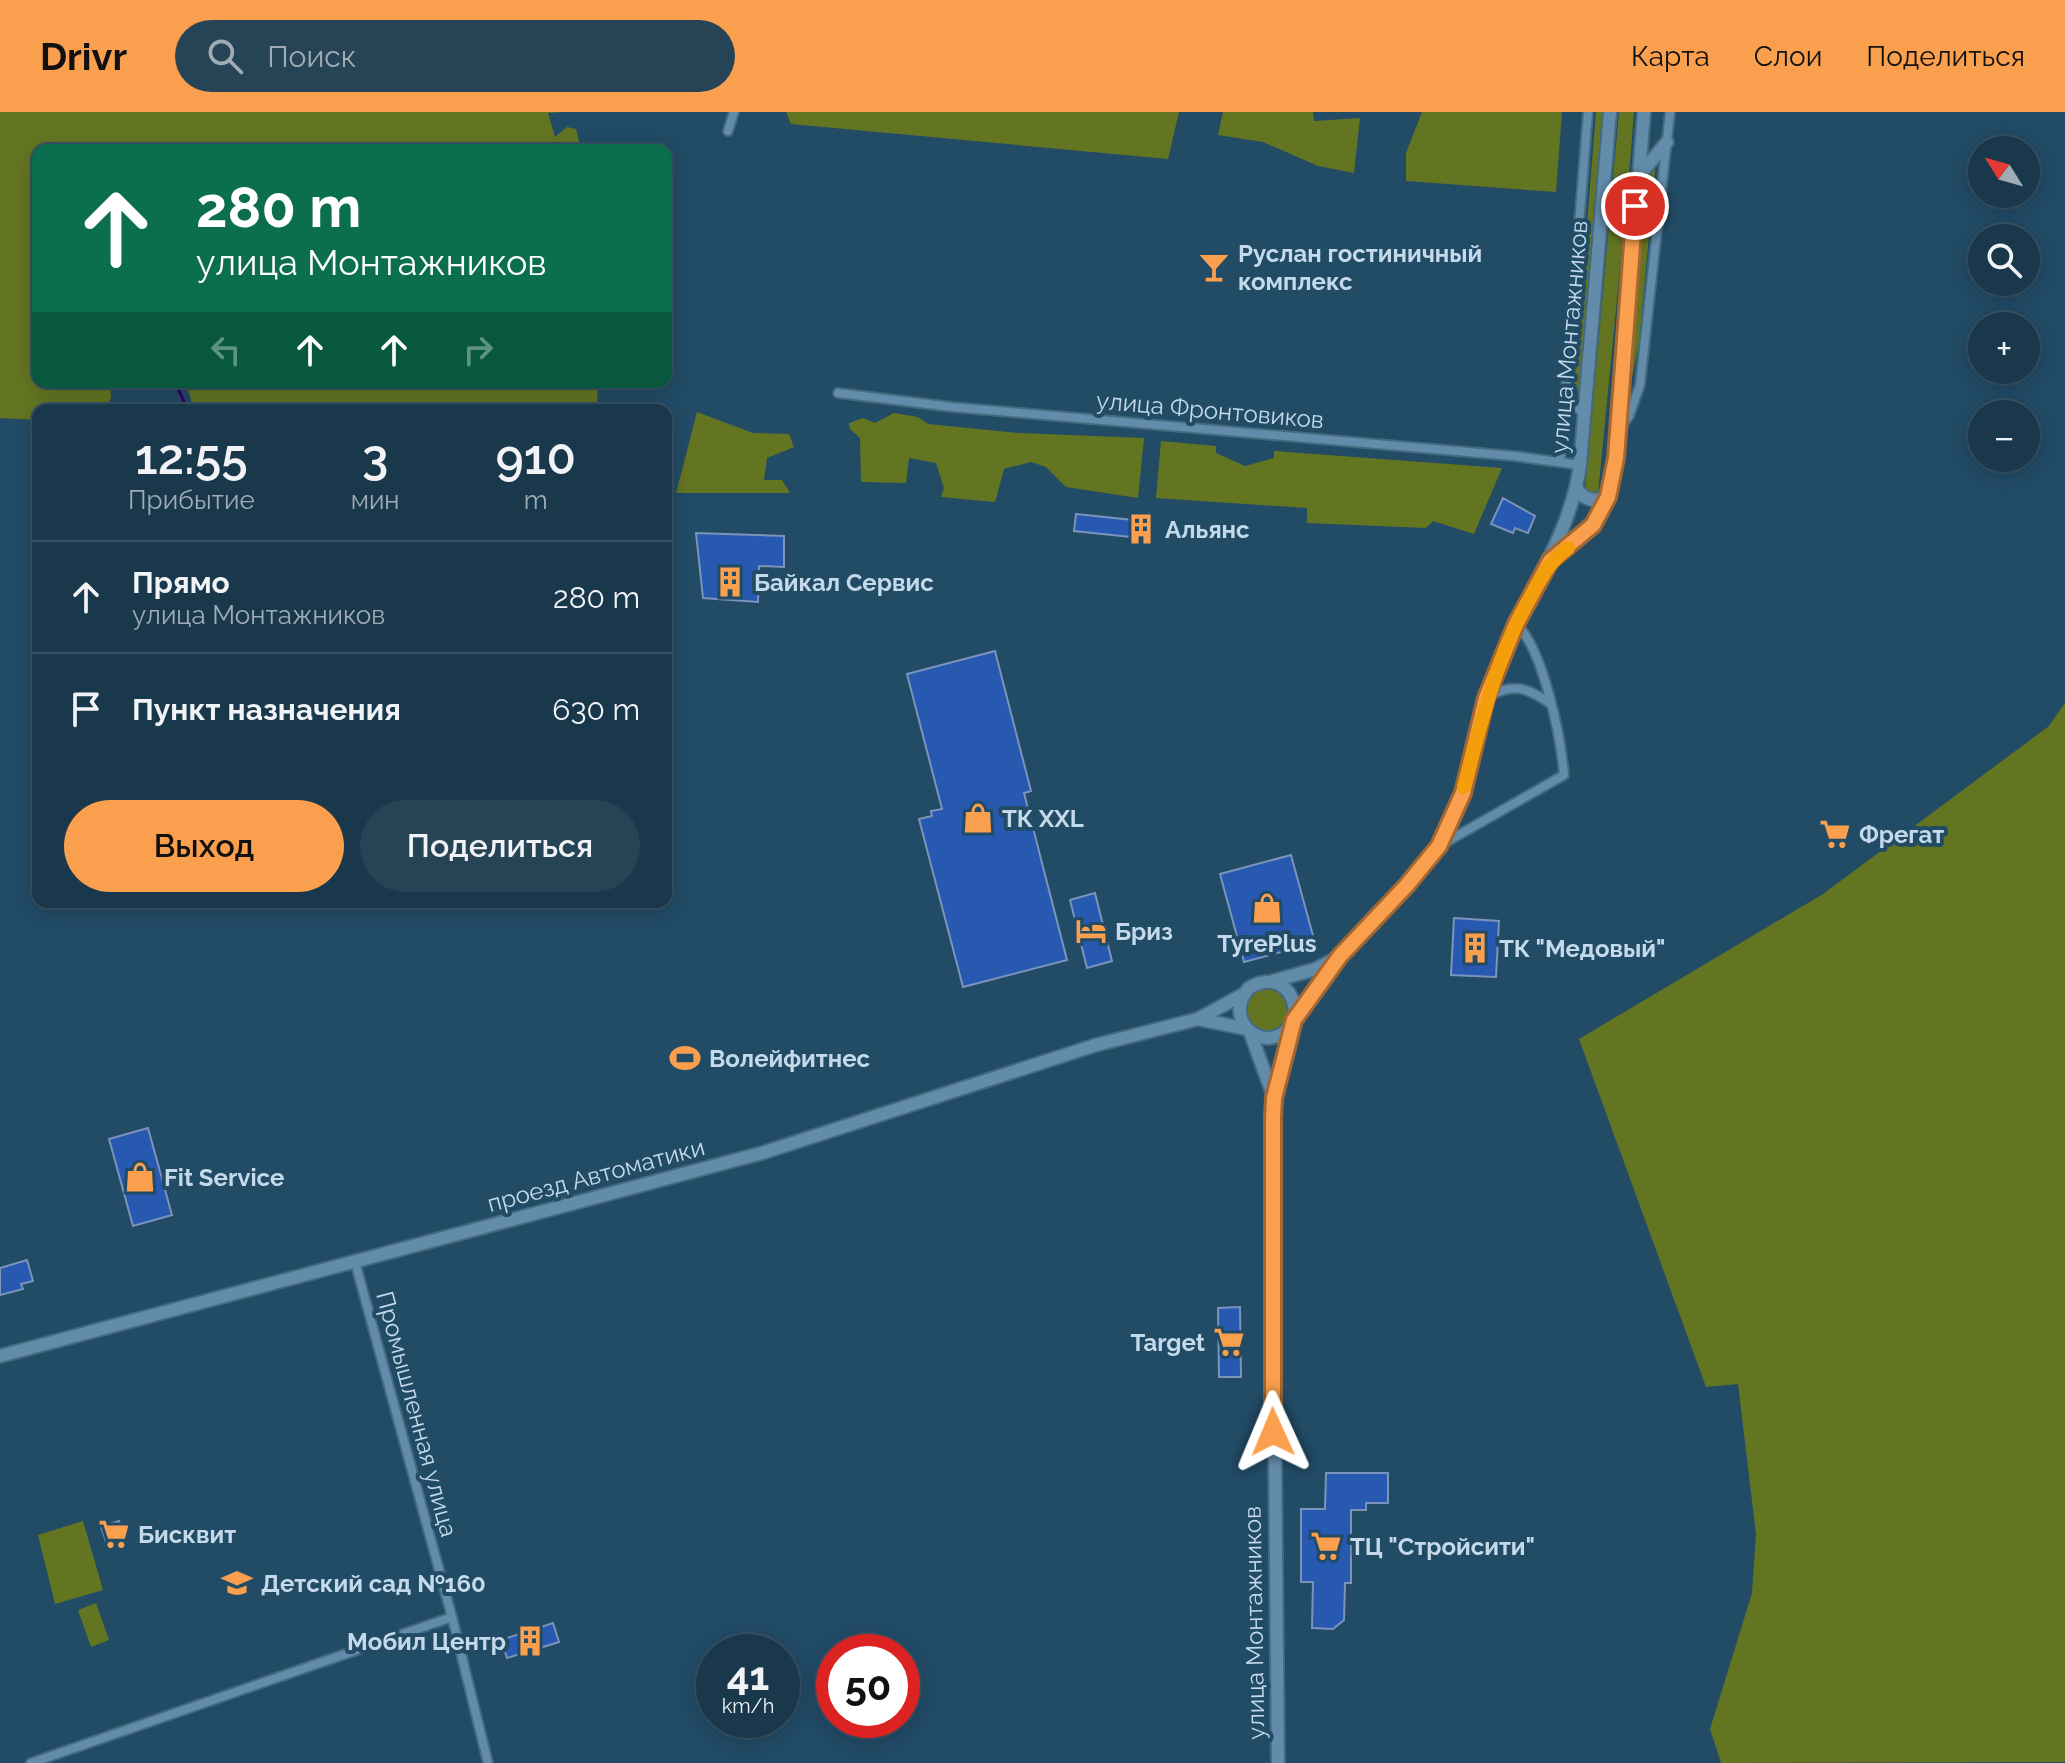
<!DOCTYPE html>
<html lang="ru">
<head>
<meta charset="utf-8">
<style>
	body { margin:0; font-family:Raleway,sans-serif; background:#274356; color:#f1f3f6; height:100vh; display:flex; flex-direction:column; font-size:30px; white-space:nowrap }
	* { box-sizing:border-box; margin:0 }
	p { font-size:26px; color:#9facb5 }
	.icon { flex:none; width:44px; height:44px; fill:none; stroke:currentColor; stroke-width:2; stroke-linecap:round; stroke-linejoin:round }
	.map { position:relative; flex:1; overflow:hidden }
	.panel { position:absolute; left:32px; top:292px; width:640px; height:504px; display:flex; flex-direction:column; background:#1a384c; border-radius:16px; box-shadow:0 4px 20px #0003,0 0 0 2px #385264 }
	.panel>* { flex:none }
	.hud { position:absolute; left:32px; top:32px; width:640px; height:244px; border-radius:16px; box-shadow:0 4px 20px #0003,0 0 0 2px #385264; background:#0b6e4f; color:#fff; overflow:hidden }
	.needle { width:52px; rotate:307deg }
	.tools { position:absolute; left:1968px; top:24px; display:grid; gap:16px }
	.tools a { display:grid; place-items:center; width:72px; height:72px; border-radius:50%; background:#1a384c; box-shadow:0 4px 20px #0003,0 0 0 2px #385264; font-size:40px }
	.speed { position:absolute; left:696px; top:1522px; display:flex; gap:16px; font-size:40px; font-weight:700; text-align:center }
	.speed>* { display:grid; place-content:center; width:104px; height:104px; border-radius:50%; background:#1a384c; box-shadow:0 4px 20px #0003,0 0 0 2px #385264; line-height:1 }
	.speed small { font-size:20px; font-weight:400 }
	.speed .limit { border:12px solid #d22; background:#fff; color:#111 }
	.pin { position:absolute; display:grid; place-items:center; width:68px; height:68px; color:#fff; margin:-34px; border:4px solid #fff; border-radius:50%; box-shadow:0 2px 8px #0007 }
	.me { position:absolute; width:88px; margin:-44px; rotate:359deg; stroke-linejoin:round; filter:drop-shadow(0 0 6px #0008) }
	.turn { display:flex; align-items:center; gap:28px; height:168px; padding:0 32px; font-size:36px }
	.turn .icon { width:104px; height:104px; stroke-width:2.5 }
	.turn b { display:block; font-size:56px; line-height:68px }
	.lanes { display:flex; align-items:center; height:76px; padding:0 32px; background:#0003; justify-content:center; gap:40px; direction:ltr }
	.lanes .off { opacity:.35 }
	.eta { display:flex; justify-content:space-evenly; align-items:center; height:136px; text-align:center }
	.eta b { font-size:48px; font-weight:600; line-height:56px }
	.action { display:flex; gap:16px; margin-top:auto; padding:16px 32px }
	.action a { flex:1; height:92px; border-radius:48px; background:#f99f4d; color:#111; font-size:32px; font-weight:600; line-height:92px; text-align:center }
	.action a+a { background:#274356; color:#f1f3f6 }
	ul { padding:0; list-style:none }
	li { display:flex; align-items:center; gap:24px; height:112px; padding:0 32px; border-top:2px solid #385264 }
	li div { flex:1 }
	li b { display:block; font-size:30px }
	li em { font-style:normal }
	header { display:flex; align-items:center; gap:48px; box-sizing:border-box; height:112px; padding:0 40px; background:#f99f4d; color:#111 }
	header strong { font-size:38px }
	nav { display:flex; gap:44px; margin-inline-start:auto; font-size:28px }
	.search { width:560px; height:72px; background:#274356; display:flex; align-items:center; gap:20px; box-sizing:border-box; padding:0 28px; border-radius:44px; color:#9facb5; font-size:30px }
	.map>svg:first-child { display:block }
	.green { fill:#647522 }
	.lines { fill:none; stroke-linecap:round; stroke-linejoin:round }
	.stream { stroke:#370164; stroke-width:3 }
	.building { fill:#2659af; stroke:#7c93bb; stroke-width:2 }
	.street-casing { stroke:#456a80; stroke-width:12 }
	.secondary-casing { stroke:#456a80; stroke-width:16 }
	.street { stroke:#628caa; stroke-width:8 }
	.secondary { stroke:#628caa; stroke-width:12 }
	.route-casing { stroke:#a26732; stroke-width:20 }
	.route { stroke:#f99f4d; stroke-width:14 }
	.slow { stroke:#f59e0b; stroke-width:14 }
	.labels { text-anchor:middle; dominant-baseline:central; stroke-width:8; stroke-linejoin:round; paint-order:stroke }
	.poi-label { font-size:24px; font-weight:bold; fill:#c4daea; stroke:#224b66; text-anchor:start }
	.street-label { font-size:24px; fill:#c4daea; stroke:#224b66 }
</style>
</head>
<body>
<header>
<strong>Drivr</strong>
<div class="search"><svg class="icon" aria-label="search" viewBox="0 0 24 24"><circle cx="10" cy="10" r="6"/><path d="M15 15l6 6"/></svg>Поиск</div>
<nav><a>Карта</a><a>Слои</a><a>Поделиться</a></nav>
</header>
<div class="map">
<svg width="2065" height="1651" viewBox="0 0 2065 1651">
	<rect width="100%" height="100%" fill="#224b66"/>
	<path class="green" d="M0,0H563L548,1L555,25L567,15L576,17L581,38H38V270H110L111,285L106,298H38V308L0,306Z
		M786,0H1179L1168,47L791,12Z
		M1223,0H1313L1314,9L1360,6L1354,61L1318,54L1263,30L1218,23Z
		M1422,0H1562L1556,80L1406,69V41Z
		M1596,0H1603L1580,280L1574,274Z
		M1619,0H1634L1627,89L1622,92L1611,89Z
		M1656,49L1639,231L1626,295L1646,60Z
		M1610,103L1625,105L1598,382L1594,384L1585,379Z
		M117,270H598L597,298H194L186,271L145,276Z
		M697,300L753,321L789,322L794,335L767,346L764,368H782L790,381H676Z
		M894,301L918,305L928,312L1019,321L1144,326L1138,386L1066,375L1046,355L1031,350L1004,357L995,390L941,385L944,376L936,351L909,346L906,371L861,370L860,326L850,317L849,311L863,306L875,311Z
		M1161,329L1216,334V341L1245,354L1274,346V339L1502,356L1474,422L1433,409L1426,416L1307,411V396L1156,386Z
		M2065,591V1650L1721,1651L1710,1617L1752,1481L1756,1422L1738,1272L1706,1275L1579,927L1823,782L2049,614Z
		M1245 898a21 21 0 1 1 42 0a21 21 0 1 1-42 0Z
		M83,1409L103,1478L55,1492L38,1423Z
		M96,1491L109,1528L91,1535L78,1498Z"/>
	<g class="lines">
		<path class="stream" d="M175,270L188,298"/>
	</g>
	<path class="building" d="M1503,386L1535,404L1528,421L1515,416L1513,421L1491,412Z
		M1076,402L1152,410L1150,427L1074,419Z
		M696,421L784,424V455L759,454L758,490L703,486Z
		M995,539L1031,679L1024,681L1067,848L963,875L919,707L932,704L931,699L942,697L907,562Z
		M1291,743L1315,831L1244,850L1220,762Z
		M1095,781L1112,849L1087,856L1070,788Z
		M1454,806L1499,809L1496,865L1451,863Z
		M148,1016L172,1103L133,1114L109,1027Z
		M27,1148L33,1169L21,1172L23,1177L0,1183V1156Z
		M1240,1195L1241,1265H1219L1218,1196Z
		M1326,1361H1388V1391H1366V1398H1351V1471H1345L1344,1508L1333,1517L1312,1516L1313,1470H1301V1397H1325Z
		M119,1409L126,1429L108,1435L101,1415Z
		M553,1511L559,1530L507,1546L501,1528Z"/>
	<g class="lines">
		<g class="street-casing">
			<path id="street" d="M728,19L734,0
				M838,281L952,295L1514,344L1580,353
				M1566,285L1585,303
				M1620,316L1629,304L1640,273L1670,0
				M1560,350L1588,0
				M1488,585C1513,570 1528,576 1551,592
				M1441,733L1564,663C1561,626 1543,536 1516,512
				M355,1150L452,1505L488,1651
				M31,1651L452,1505"/>
		</g>
		<g class="secondary-casing">
			<path id="secondary" d="M1638,65L1667,30
				M1603,91L1618,97L1635,94
				M1577,377C1585,389 1596,390 1608,385
				M1553,447C1596,415 1606,399 1616,346L1644,0
				M1273,869L1316,857L1338,845
				M1198,907L1247,917
				M1294,908C1299,880 1276,859 1249,876C1220,909 1267,946 1291,913C1308,891 1323,866 1340,844C1370,806 1410,777 1437,736C1475,680 1475,609 1500,547C1526,480 1570,426 1580,353L1610,0
				M1250,920L1274,986
				M0,1244L762,1041L1096,933L1198,907L1244,882
				M1278,1651L1272,1034L1274,986L1292,912"/>
		</g>
		<use href="#street" class="street"/>
		<use href="#secondary" class="secondary"/>
	</g>
	<g class="lines">
		<g class="route-casing">
			<path id="route" d="M1273,1320V1006L1274,986L1294,908L1340,844L1407,773L1439,734L1463,681L1486,586L1516,512L1550,449L1593,413L1608,385L1616,346L1635,94"/>
		</g>
		<use href="#route" class="route"/>
		<path class="slow" d="M1464,675C1482,609 1496,544 1531,484C1542,464 1550,449 1568,436"/>
	</g>
	<defs>
		<g id="bar-bare" transform="scale(2.4)"><path d="M-6-5H6L.8 .8V4.5H3.5V6h-7V4.5H-.8V.8Z" fill="#f99f4d" stroke="#224b66" stroke-width="2.5" paint-order="stroke"/></g>
		<g id="building-bare" transform="scale(2.4)"><path d="M-4-6H4V6H1V3H-1V6H-4ZM-2.5-4.3h1.7v1.8h-1.7ZM.8-4.3h1.7v1.8H.8ZM-2.5-1h1.7V.8h-1.7ZM.8-1h1.7V.8H.8Z" fill="#f99f4d" stroke="#224b66" stroke-width="2.5" paint-order="stroke"/></g>
		<g id="shop-bare" transform="scale(2.4)"><path d="M-5-2.5h2.3a2.7 3.5 0 0 1 5.4 0H5L5.5 6h-11ZM-1.5-2.5h3a1.5 2.3 0 0 0-3 0Z" fill="#f99f4d" stroke="#224b66" stroke-width="2.5" paint-order="stroke"/></g>
		<g id="supermarket-bare" transform="scale(2.4)"><path d="M-6-5.5h2.5l.6 2H6L4.5 2H-2.5L-4.4-4H-6ZM-1.5 3.2a1.3 1.3 0 1 0 .1 0ZM3 3.2a1.3 1.3 0 1 0 .1 0Z" fill="#f99f4d" stroke="#224b66" stroke-width="2.5" paint-order="stroke"/></g>
		<g id="hotel-bare" transform="scale(2.4)"><path d="M-6-4.5h1.5V1H6V5H4.5V3h-9V5H-6ZM-4 0a1.8 1.8 0 1 1 3.6 0ZM.5 0V-2.5h3Q6-2.5 6 0Z" fill="#f99f4d" stroke="#224b66" stroke-width="2.5" paint-order="stroke"/></g>
		<g id="stadium-bare" transform="scale(2.4)"><path d="M0-5a6.5 5 0 1 0 0 10a6.5 5 0 1 0 0-10ZM-3.5-1.8h7v3.6h-7Z" fill="#f99f4d" stroke="#224b66" stroke-width="2.5" paint-order="stroke"/></g>
		<g id="school-bare" transform="scale(2.4)"><path d="M0-5L7-2L0 1L-7-2ZM-4 1L0 2.5L4 1V4Q0 6-4 4Z" fill="#f99f4d" stroke="#224b66" stroke-width="2.5" paint-order="stroke"/></g>
	</defs>
	<g fill-rule="evenodd">
		<use href="#bar-bare" x="1214" y="155"/>
		<use href="#building-bare" x="1141" y="417"/>
		<use href="#building-bare" x="730" y="470"/>
		<use href="#shop-bare" x="978" y="706"/>
		<use href="#supermarket-bare" x="1835" y="722"/>
		<use href="#shop-bare" x="1267" y="796"/>
		<use href="#hotel-bare" x="1091" y="819"/>
		<use href="#building-bare" x="1475" y="836"/>
		<use href="#stadium-bare" x="685" y="946"/>
		<use href="#shop-bare" x="140" y="1065"/>
		<use href="#supermarket-bare" x="1229" y="1230"/>
		<use href="#supermarket-bare" x="114" y="1422"/>
		<use href="#supermarket-bare" x="1326" y="1434"/>
		<use href="#school-bare" x="237" y="1471"/>
		<use href="#building-bare" x="530" y="1529"/>
	</g>
	<g class="labels">
		<g class="poi-label">
			<text x="1238" y="141">Руслан гостиничный<tspan x="1238" dy="28">комплекс</tspan></text>
			<text x="1165" y="417">Альянс</text>
			<text x="754" y="470">Байкал Сервис</text>
			<text x="1002" y="706">ТК XXL</text>
			<text x="1859" y="722">Фрегат</text>
			<text x="1115" y="819">Бриз</text>
			<text x="1267" y="831" text-anchor="middle">TyrePlus</text>
			<text x="1499" y="836">ТК "Медовый"</text>
			<text x="709" y="946">Волейфитнес</text>
			<text x="164" y="1065">Fit Service</text>
			<text x="1205" y="1230" text-anchor="end">Target</text>
			<text x="138" y="1422">Бисквит</text>
			<text x="1350" y="1434">ТЦ "Стройсити"</text>
			<text x="261" y="1471">Детский сад №160</text>
			<text x="506" y="1529" text-anchor="end">Мобил Центр</text>
		</g>
		<g class="street-label">
			<text transform="translate(1569 225) rotate(-85)">улица Монтажников</text>
			<text transform="translate(1210 298) rotate(5)">улица Фронтовиков</text>
			<text transform="translate(596 1063) rotate(-15)">проезд Автоматики</text>
			<text transform="translate(417 1302) rotate(75)">Промышленная улица</text>
			<text transform="translate(1254 1511) rotate(-91)">улица Монтажников</text>
		</g>
	</g>
</svg>
<div class="tools">
<a><svg class="needle" viewBox="-14 -14 28 28"><path d="M0-13l5 13h-10z" fill="#e53935"/><path d="M0 13l5-13h-10z" fill="#9facb5"/></svg></a>
<a><svg class="icon" aria-label="search" viewBox="0 0 24 24"><circle cx="10" cy="10" r="6"/><path d="M15 15l6 6"/></svg></a>
<a>+</a>
<a>−</a>
</div>
<div class="speed"><div>41<small>km/h</small></div><div class="limit">50</div></div>
<div class="pin" style="left:1635px;top:94px;background:#d93025"><svg class="icon" aria-label="arrive" viewBox="0 0 24 24"><path d="M6 21V4h12l-3 4 3 4H6"/></svg></div>
<svg class="me" style="left:1273px;top:1320px" viewBox="-20 -20 40 40"><path d="M0-17L14 15 0 8-14 15z" fill="#f99f4d" stroke="#fff" stroke-width="4"/></svg>
<div class="hud">
<div class="turn"><svg class="icon" aria-label="ahead" viewBox="0 0 24 24"><path d="M12 20V5M6 11l6-6 6 6"/></svg><div><b>280 m</b>улица Монтажников</div></div>
<div class="lanes"><svg class="icon off" aria-label="left" viewBox="0 0 24 24"><path d="M17 20v-9H6M10 6l-5 5 5 5"/></svg><svg class="icon" aria-label="ahead" viewBox="0 0 24 24"><path d="M12 20V5M6 11l6-6 6 6"/></svg><svg class="icon" aria-label="ahead" viewBox="0 0 24 24"><path d="M12 20V5M6 11l6-6 6 6"/></svg><svg class="icon off" aria-label="right" viewBox="0 0 24 24"><path d="M7 20v-9h11M14 6l5 5-5 5"/></svg></div>
</div>
<section class="panel">
<div class="eta">
<div><b>12:55</b><p>Прибытие</p></div>
<div><b>3</b><p>мин</p></div>
<div><b>910</b><p>m</p></div>
</div>
<ul>
<li><svg class="icon" aria-label="ahead" viewBox="0 0 24 24"><path d="M12 20V5M6 11l6-6 6 6"/></svg><div><b>Прямо</b><p>улица Монтажников</p></div><em>280 m</em></li>
<li><svg class="icon" aria-label="arrive" viewBox="0 0 24 24"><path d="M6 21V4h12l-3 4 3 4H6"/></svg><div><b>Пункт назначения</b></div><em>630 m</em></li>
</ul>
<div class="action"><a>Выход</a><a>Поделиться</a></div>
</section>
</div>
</body>
</html>
